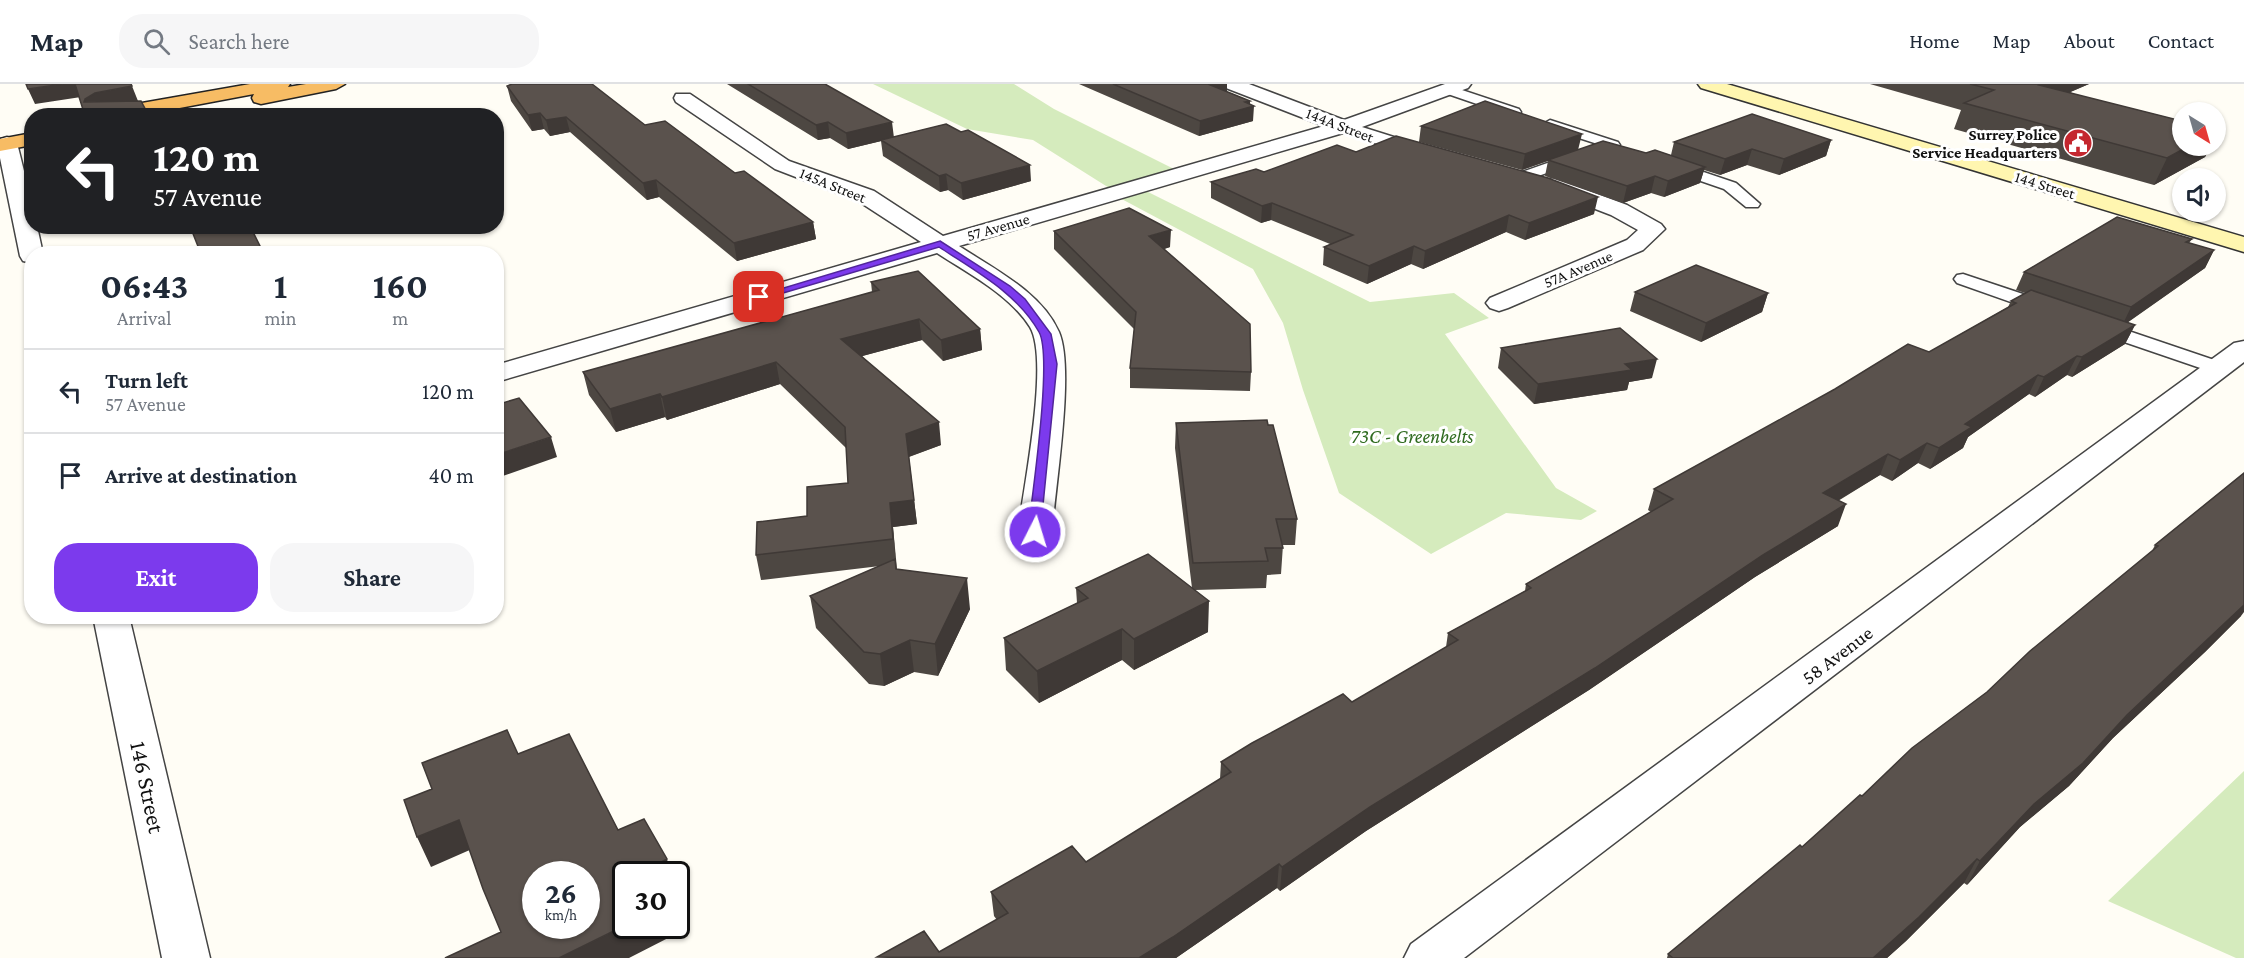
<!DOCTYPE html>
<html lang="en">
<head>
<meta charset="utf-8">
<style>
	body { margin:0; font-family:"Crimson Pro",serif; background:#f6f6f7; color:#1f2937; height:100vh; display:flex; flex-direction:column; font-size:22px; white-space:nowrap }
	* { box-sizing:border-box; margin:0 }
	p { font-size:20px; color:#747a83 }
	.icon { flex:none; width:33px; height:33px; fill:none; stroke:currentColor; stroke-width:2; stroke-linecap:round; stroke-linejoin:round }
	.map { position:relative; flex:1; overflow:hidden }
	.sheet { position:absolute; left:24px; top:162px; width:480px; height:378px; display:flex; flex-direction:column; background:#fff; border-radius:24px; box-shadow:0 2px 4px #0004 }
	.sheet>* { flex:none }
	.guide { position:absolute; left:24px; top:24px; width:480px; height:126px; border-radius:24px; box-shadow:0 2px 4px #0004; background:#202124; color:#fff; overflow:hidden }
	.needle { width:39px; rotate:143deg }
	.fabs { position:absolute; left:2172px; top:18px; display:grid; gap:12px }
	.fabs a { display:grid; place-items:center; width:54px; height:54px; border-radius:50%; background:#fff; box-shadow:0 2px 4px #0004; font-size:30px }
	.speed { position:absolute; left:522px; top:777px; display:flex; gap:12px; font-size:30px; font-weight:700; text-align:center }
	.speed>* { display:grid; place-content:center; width:78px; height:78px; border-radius:50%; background:#fff; box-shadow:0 2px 4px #0004; line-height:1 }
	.speed small { font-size:15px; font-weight:400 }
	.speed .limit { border:3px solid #111; border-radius:9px; background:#fff; color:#111 }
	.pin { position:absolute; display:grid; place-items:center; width:51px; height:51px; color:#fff; margin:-26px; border-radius:12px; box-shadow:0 3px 9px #0006 }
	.me { position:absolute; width:66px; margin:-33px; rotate:5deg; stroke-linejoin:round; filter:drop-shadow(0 0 4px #0008) }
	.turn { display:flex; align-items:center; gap:21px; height:126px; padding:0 30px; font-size:27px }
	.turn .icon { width:78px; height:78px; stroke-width:2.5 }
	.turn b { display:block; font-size:42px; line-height:51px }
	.eta { display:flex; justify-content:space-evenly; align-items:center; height:102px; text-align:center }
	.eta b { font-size:36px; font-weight:700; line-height:42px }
	.cta { display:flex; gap:12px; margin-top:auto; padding:12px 30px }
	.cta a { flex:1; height:69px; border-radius:24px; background:#7c3aed; color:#fff; font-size:24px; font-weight:700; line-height:69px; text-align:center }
	.cta a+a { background:#f6f6f7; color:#1f2937 }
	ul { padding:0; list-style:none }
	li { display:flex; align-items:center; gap:18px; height:84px; padding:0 30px; border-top:2px solid #e0e1e3 }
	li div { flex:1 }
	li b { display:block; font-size:22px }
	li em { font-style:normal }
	header { display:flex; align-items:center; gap:36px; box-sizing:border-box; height:84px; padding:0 30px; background:#fff; border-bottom:2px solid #e0e1e3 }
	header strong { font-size:28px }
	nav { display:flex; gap:33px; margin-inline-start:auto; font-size:21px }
	.search { width:420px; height:54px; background:#f6f6f7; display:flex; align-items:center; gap:15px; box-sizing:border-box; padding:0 21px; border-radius:24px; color:#747a83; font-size:22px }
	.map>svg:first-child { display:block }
	.green { fill:#d5ebbd }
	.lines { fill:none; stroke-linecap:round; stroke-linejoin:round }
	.service-casing { stroke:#444; stroke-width:3 }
	.minor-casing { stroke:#444; stroke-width:3 }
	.tertiary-casing { stroke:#444; stroke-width:3 }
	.secondary-casing { stroke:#333; stroke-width:3 }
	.trunk-casing { stroke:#222; stroke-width:3 }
	.service { fill:#fff; fill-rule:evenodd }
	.minor { fill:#fff; fill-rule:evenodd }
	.tertiary { fill:#fff; fill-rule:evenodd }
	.secondary { fill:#fff6b0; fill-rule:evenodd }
	.trunk { fill:#f7bc64; fill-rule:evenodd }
	.wall { fill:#4d4742 }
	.shaded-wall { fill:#3f3936 }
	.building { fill:#5a524d; stroke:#3f3936; stroke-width:1.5; fill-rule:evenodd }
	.route { fill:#7c3aed; stroke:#51269a; stroke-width:1.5 }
	.labels { text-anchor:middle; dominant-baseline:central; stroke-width:6; stroke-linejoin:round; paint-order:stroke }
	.far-street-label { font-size:16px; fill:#111; stroke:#fff }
	.far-poi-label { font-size:16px; font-weight:bold; fill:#111; stroke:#fff; text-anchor:end }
	.park-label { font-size:20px; font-style:italic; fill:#2f6b1f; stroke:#fff }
	.street-label { font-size:20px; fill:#111; stroke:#fff }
	.near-street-label { font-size:24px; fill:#111; stroke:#fff }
</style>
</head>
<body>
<header>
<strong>Map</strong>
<div class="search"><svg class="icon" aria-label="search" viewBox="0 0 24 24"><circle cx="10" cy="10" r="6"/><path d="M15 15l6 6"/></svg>Search here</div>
<nav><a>Home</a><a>Map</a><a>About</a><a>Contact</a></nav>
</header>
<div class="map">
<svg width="2244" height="874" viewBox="0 0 2244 874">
	<rect width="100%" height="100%" fill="#fffdf5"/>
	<path class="green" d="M873,0H1014L1054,25L1180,88L1114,107L1033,56L967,45Z
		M1142,105L1370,218L1454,209L1489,234L1445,250L1556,404L1597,427L1581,436L1506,429L1431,470L1339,409L1303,306L1283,239L1253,185L1116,112Z
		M2244,687V874H2236L2108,817Z"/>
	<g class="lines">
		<g class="service-casing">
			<path id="service" d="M1447,1L1519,25L1521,28L1519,31H1509L1442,8L1440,5Z
				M1550,36L1618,58L1620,61L1613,65L1545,43L1543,40Z
				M1576,69L1584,74L1581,77L1524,97L1516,92L1519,89Z
				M1671,77L1736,99L1760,120L1758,123H1746L1724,105L1666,85L1663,82Z
				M1963,190L2053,220L2055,224L2053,228H2039L1957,199L1954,195L1957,191Z
				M2099,237L2226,280L2229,284L2226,288H2212L2092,247L2089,243L2092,239Z"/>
		</g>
		<g class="minor-casing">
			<path id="minor" d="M1223,0H1249L1344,36L1445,0H1471L1468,4L1362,43L1432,65L1435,69L1432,73H1418L1343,49L959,162C994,185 1041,208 1059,248C1075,285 1055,403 1052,448L1047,455L1035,458L1023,455L1018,448C1023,406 1050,276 1030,243C1009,210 969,190 937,169L496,298V281L921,158L858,117L775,85L676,18L674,14L676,10H690L789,77L874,107L943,152L1324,42L1226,4Z
				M7,53L14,55L17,59L32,119V142H37L43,170H32V179L23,177L20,172L0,74V55Z
				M1554,94L1627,121L1661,140L1665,145L1643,166L1508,224L1499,227L1490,224L1486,219L1490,214L1627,156L1638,146L1611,131L1546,106L1543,101L1546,96Z
				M93,532H129L210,874H162Z"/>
		</g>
		<g class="tertiary-casing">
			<path id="tertiary" d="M2244,257V278L1464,874H1404L1411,860L2234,259Z"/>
		</g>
		<g class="secondary-casing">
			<path id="secondary" d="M1698,0H1727L2244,153V168L1701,4Z"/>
		</g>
		<g class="trunk-casing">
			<path id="trunk" d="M250,0H290L288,3L306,0H345L336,5L261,20L254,18L252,14L254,10L137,32H93L102,26Z
				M32,49V61L0,67V55Z"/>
		</g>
		<use href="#service" class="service"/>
		<use href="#minor" class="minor"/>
		<use href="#tertiary" class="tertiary"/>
		<use href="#secondary" class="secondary"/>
		<use href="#trunk" class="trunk"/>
	</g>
	<path class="wall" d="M727,0H825L894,53L1031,97L963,116L948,106L940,108L883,72L881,57L848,65L830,54L818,56Z
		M1079,0H1227V7H1226L1250,17V20L1253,37L1199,52Z
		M1870,0H2089L2070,8L2182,62H2211L2205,73L2154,101L1954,45L1961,26Z
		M507,2L645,41L735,89L813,138L816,155L737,177L659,113L647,116L570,48L550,52L544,45L532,47L511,17Z
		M1421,42L1579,65L1646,69L1671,71L1674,58L1831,56L1826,72L1779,91L1747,81L1720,91L1704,86L1700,99L1664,113L1651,109L1623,119L1545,92L1548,77L1522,86L1419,58Z
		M1356,68L1594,130L1525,156L1506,148L1423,185L1411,180L1367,200L1323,181L1324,163L1330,160L1271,136L1261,139L1211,114V98L1264,88Z
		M1054,147L1170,163L1164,165L1251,288L1250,307L1130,304V284L1134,245L1054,165Z
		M2192,155L2189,159L2214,166L2205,184L2127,239L2135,241L2125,260L2072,293L2067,291L2035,313L2029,310L1968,353L1963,364L1930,385L1918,379L1892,397L1880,391L1838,417V442L1755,493L1589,606L1366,747L1280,807L1277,804L1176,874H877L939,868L997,836L994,832L991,808L1086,778L1220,695L1221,678L1352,618L1446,563L1448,549L1525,507L1526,500L1651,428L1648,426L1654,405L1929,268L2008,223L2011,217L2025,209L2016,206L2024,188Z
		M871,198L980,245L982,266L943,277L922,256L862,272L941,361L909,373L917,440L893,443L897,485L970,525L938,592L914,588L884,602L869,600L816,544L810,512L880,482L761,496L756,471L807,432L848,399L846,364L780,300L667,336L665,333L616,348L589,311L583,288L872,208Z
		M1635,208L1768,209L1762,228L1701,258L1630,227Z
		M1501,264L1652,294L1629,298L1627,306L1534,320L1498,284Z
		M1176,339L1297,435L1295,461H1283L1281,490L1267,491L1266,504L1195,506L1208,548L1134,586L1122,576L1039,619L1006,586L1004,554L1077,519L1076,504H1192L1175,364Z
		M2244,389L2241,532L2205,568L2113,654L2069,702L2020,743L1967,801L1964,799L1906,857L1887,874H1667L1668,870L1802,763L1987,608L2152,467L2155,461Z"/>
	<path class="shaded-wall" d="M63,0H76L81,13L35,20L28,5Z
		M1204,0H1227V7L1204,13Z
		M2041,0H2089L2029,26Z
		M132,2L138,17L84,18L85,15L95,9Z
		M1250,17V23L1254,22L1253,37L1199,52L1200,37Z
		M540,29L544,45L532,47L528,31Z
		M566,33L570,48L550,52L546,36Z
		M828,38L830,54L818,56L816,41Z
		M892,38L894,54L848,65L846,49Z
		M1582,50L1578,66L1522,86L1525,70Z
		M1831,56L1826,72L1779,91L1784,75Z
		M2189,62H2211L2205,73L2154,101L2167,74Z
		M1752,65L1747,81L1720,91L1725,75Z
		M1030,81L1031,97L963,116L961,99Z
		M1705,83L1700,99L1664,113L1668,97Z
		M946,90L948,106L940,108L939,92Z
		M1655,92L1651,109L1623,119L1627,102Z
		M656,96L659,113L647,116L643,99Z
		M1598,113L1594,130L1525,156L1529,139Z
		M1272,119L1271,136L1261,139L1262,122Z
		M1509,131L1506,148L1423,185L1425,167Z
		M813,138L816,155L737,177L734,159Z
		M1171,146L1170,163L1149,170V152Z
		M1414,162L1411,180L1367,200L1369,182Z
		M2214,166L2205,184L2122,242L2131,223Z
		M1768,209L1762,228L1701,258L1706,239Z
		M919,235L922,256L844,277L841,255Z
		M2135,241L2125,260L2072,293L2082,273Z
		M980,245L982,266L943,277L941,256Z
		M2077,272L2067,291L2035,313L2044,293Z
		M1657,275L1652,294L1629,298L1627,306L1534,320L1538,300L1625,280Z
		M776,278L780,300L667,336L662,313Z
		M2038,291L2029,310L1968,353L1963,364L1930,385L1939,364L1965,340Z
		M660,310L665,333L616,348L610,325Z
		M939,338L941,361L908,373L906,350Z
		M551,353L557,373L497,394L500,402L496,403V371Z
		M1927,359L1918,379L1892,397L1900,376Z
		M1888,370L1880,391L1815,430L1823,409Z
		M914,416L917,440L893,443L896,480L890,419Z
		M1846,420L1838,442L1755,493L1589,606L1366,747L1280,807L1282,783L1370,723L1763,471Z
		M967,494L970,525L938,592L935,560Z
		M1209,517L1208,548L1134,586V555Z
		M2244,521V528L2241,532L2205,568L2113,654L2069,702L2020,743L1967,801L1980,777L2034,720Z
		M1122,545V576L1039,619L1037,587Z
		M910,556L914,588L884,602L880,570Z
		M459,736L472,765L431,783L417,753Z
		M667,775L671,790H644L643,788Z
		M1977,775L1964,799L1906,857L1887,874H1873Z
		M1279,780L1277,804L1176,874H1139Z
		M626,841V842H668L672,852L629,874H559Z"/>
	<path class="building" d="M26,0H63L28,5Z
		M75,0H131L132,2L95,9L85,15L84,18L141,17L149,32H85Z
		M512,0H592L645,41L665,37L735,89L744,87L813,138L734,159L656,96L643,99L566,33L546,36L540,29L528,31L507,2Z
		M748,0H825L892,38L846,49L828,38L816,41Z
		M1113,0H1208L1250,17L1245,18L1254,22L1200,37Z
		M1970,0H2041L2039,1L2182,37V62H2189L2167,74L1964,19L1994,6Z
		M1485,17L1582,50L1525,70L1421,42Z
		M1752,30L1831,56L1784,75L1752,65L1725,75L1674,58Z
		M946,40L961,48L968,46L1030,81L961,99L946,90L939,92L881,56Z
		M1396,52L1548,94L1598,113L1529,139L1509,131L1425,167L1414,162L1369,182L1324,163L1353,151L1272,119L1262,122L1211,98L1256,85L1264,88L1337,61L1356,68Z
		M1603,57L1646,69L1655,66L1705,83L1668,97L1655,92L1627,102L1548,76Z
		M1129,124L1171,146L1149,152L1250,240L1251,288L1130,284L1136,228L1054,147Z
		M2117,133L2192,155L2186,158L2214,166L2131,223L2024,188Z
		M190,142H250L264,170H201Z
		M1696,181L1768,209L1706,239L1635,208Z
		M918,187L980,245L941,256L919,235L841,255L939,338L906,350L914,416L890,419L893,455L756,471L757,438L807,432V403L848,399L845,343L776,278L662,313L660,310L610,325L583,288L879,206L871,198Z
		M2031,206L2135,241L2082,273L2077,272L2044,293L2038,291L1965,340L1972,343L1939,364L1927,359L1900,376L1888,370L1823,409L1846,420L1763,471L1595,584L1370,723L1282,783L1279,780L1173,853L1139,874L877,873L924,847L939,868L1008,829L991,808L1072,762L1086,778L1231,688L1221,678L1252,659L1343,610L1352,618L1458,556L1448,549L1531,504L1526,500L1673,415L1654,405L1835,305L1908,260L1929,268L2016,219L2011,217Z
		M1620,244L1657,275L1625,280L1632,286L1538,300L1501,264Z
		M519,314L551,353L496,371V321Z
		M1267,336L1268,341H1273L1297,435H1276L1283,464H1265L1268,477L1193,479L1176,339Z
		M2244,389V521L2127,631L2083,679L2034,720L1980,777L1977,775L1919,833L1873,874H1673L1668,870L1800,761L1802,763L1860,711L1862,712L1912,664L1987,608L2030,567L2158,462L2155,461Z
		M1148,470L1209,517L1134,555L1122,545L1037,587L1004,554L1088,514L1076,504Z
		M895,475L896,485L967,494L935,560L910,556L880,570L864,568L810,512Z
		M507,646L518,670L569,650L618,746L644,735L667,775L643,788L644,790H626V841L559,874H445L501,848L483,805L459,736L417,753L404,716L432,705L422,679ZM536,790H586V842H536Z"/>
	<path class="route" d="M940,157L1010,202L1025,215L1051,250L1057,280L1040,451L1035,452L1028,448C1032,412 1053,273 1039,248C1017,209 975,187 939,163L763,215L754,213Z"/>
	<defs>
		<g id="civic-disc" transform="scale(1.5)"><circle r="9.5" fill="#c4262e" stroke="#fff"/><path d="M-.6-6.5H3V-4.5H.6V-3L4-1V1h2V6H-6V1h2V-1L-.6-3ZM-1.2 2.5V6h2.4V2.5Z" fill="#fff"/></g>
	</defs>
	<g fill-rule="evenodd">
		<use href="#civic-disc" x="2078" y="59"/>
	</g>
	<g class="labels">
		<g class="far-street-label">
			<text transform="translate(1340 41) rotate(21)">144A Street</text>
			<text transform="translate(833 101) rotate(22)">145A Street</text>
			<text transform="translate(2045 101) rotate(17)">144 Street</text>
			<text transform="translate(998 143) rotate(-16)">57 Avenue</text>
			<text transform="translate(1578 185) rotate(-23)">57A Avenue</text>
		</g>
		<g class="far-poi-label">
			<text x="2057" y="50">Surrey Police<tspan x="2057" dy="18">Service Headquarters</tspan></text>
		</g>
		<g class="park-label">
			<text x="1412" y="352">73C - Greenbelts</text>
		</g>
		<g class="street-label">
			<text transform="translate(1837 571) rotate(-37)">58 Avenue</text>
		</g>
		<g class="near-street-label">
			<text transform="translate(148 703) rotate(78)">146 Street</text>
		</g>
	</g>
</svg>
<div class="fabs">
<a><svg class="needle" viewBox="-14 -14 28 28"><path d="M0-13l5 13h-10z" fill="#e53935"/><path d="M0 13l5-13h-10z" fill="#747a83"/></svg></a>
<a><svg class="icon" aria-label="sound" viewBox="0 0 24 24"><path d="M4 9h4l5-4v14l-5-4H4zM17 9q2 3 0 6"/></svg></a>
</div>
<div class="speed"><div>26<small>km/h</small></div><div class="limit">30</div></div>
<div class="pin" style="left:759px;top:213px;background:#d93025"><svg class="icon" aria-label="arrive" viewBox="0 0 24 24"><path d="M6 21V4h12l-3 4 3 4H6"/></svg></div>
<svg class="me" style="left:1035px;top:448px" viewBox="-20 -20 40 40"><circle r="17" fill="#7c3aed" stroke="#fff" stroke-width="3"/><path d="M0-11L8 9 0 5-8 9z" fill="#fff"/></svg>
<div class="guide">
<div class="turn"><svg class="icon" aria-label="left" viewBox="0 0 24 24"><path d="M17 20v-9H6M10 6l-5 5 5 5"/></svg><div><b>120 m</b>57 Avenue</div></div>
</div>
<section class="sheet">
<div class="eta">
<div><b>06:43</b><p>Arrival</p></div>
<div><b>1</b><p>min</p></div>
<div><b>160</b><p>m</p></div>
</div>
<ul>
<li><svg class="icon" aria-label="left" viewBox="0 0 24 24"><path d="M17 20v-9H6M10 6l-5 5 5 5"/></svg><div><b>Turn left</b><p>57 Avenue</p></div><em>120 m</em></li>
<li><svg class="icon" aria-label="arrive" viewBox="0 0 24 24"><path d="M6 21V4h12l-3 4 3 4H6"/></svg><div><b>Arrive at destination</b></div><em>40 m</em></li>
</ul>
<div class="cta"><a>Exit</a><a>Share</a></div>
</section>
</div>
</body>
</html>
